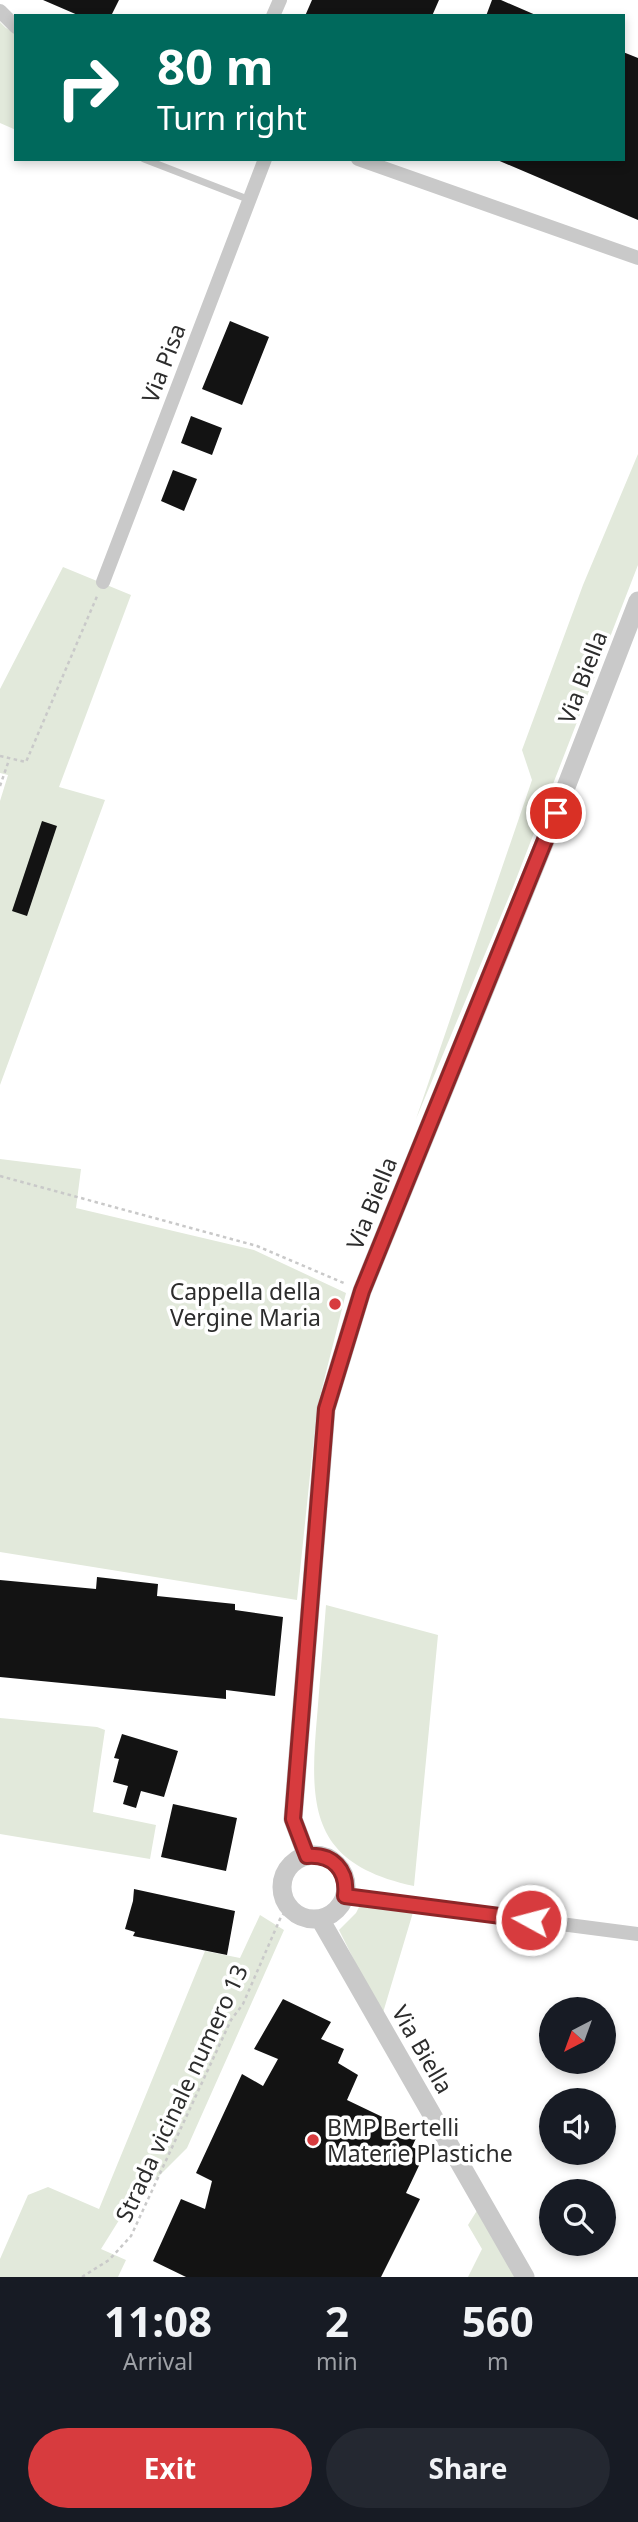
<!DOCTYPE html>
<html lang="en">
<head>
<meta charset="utf-8">
<style>
	body { margin:0; font-family:"Noto Sans",sans-serif; background:#242831; color:#f1f3f6; height:100vh; display:flex; flex-direction:column; font-size:26px; white-space:nowrap }
	* { box-sizing:border-box; margin:0 }
	p { font-size:23px; color:#9ea1a6 }
	.icon { flex:none; width:38px; height:38px; fill:none; stroke:currentColor; stroke-width:2; stroke-linecap:round; stroke-linejoin:round }
	.map { position:relative; height:2277px; overflow:hidden }
	.side { display:flex; flex-direction:column; background:#171b24; flex:1 }
	.side>* { flex:none }
	.hud { position:absolute; left:14px; top:14px; width:611px; height:147px; border-radius:0px; box-shadow:0 4px 10px #0003; background:#00695c; color:#fff; overflow:hidden }
	.needle { width:46px; rotate:221deg }
	.fabs { position:absolute; left:539px; top:1997px; display:grid; gap:14px }
	.fabs a { display:grid; place-items:center; width:77px; height:77px; border-radius:50%; background:#171b24; box-shadow:0 4px 10px #0003; font-size:35px }
	.pin { position:absolute; display:grid; place-items:center; width:60px; height:60px; color:#fff; margin:-30px; border:4px solid #fff; border-radius:50%; box-shadow:0 2px 7px #0007 }
	.me { position:absolute; width:77px; margin:-38px; rotate:277deg; stroke-linejoin:round; filter:drop-shadow(0 0 5px #0008) }
	.turn { display:flex; align-items:center; gap:24px; height:147px; padding:0 28px; font-size:32px }
	.turn .icon { width:91px; height:91px; stroke-width:2.5 }
	.turn b { display:block; font-size:49px; line-height:60px }
	.eta { display:flex; justify-content:space-evenly; align-items:center; height:119px; text-align:center }
	.eta b { font-size:42px; font-weight:700; line-height:49px }
	.action { display:flex; gap:14px; margin-top:auto; padding:14px 28px }
	.action a { flex:1; height:80px; border-radius:42px; background:#d73b3e; color:#fff; font-size:28px; font-weight:700; line-height:80px; text-align:center }
	.action a+a { background:#242831; color:#f1f3f6 }
	.map>svg:first-child { display:block }
	.green { fill:#e2e9db }
	.building { fill:#131313 }
	.lines { fill:none; stroke-linecap:round; stroke-linejoin:round }
	.path { stroke:#c9c9c9; stroke-width:2.5; stroke-dasharray:3.5 3.5; stroke-linecap:butt }
	.service { stroke:#c9c9c9; stroke-width:7 }
	.minor { stroke:#c9c9c9; stroke-width:14 }
	.tertiary { stroke:#c9c9c9; stroke-width:19 }
	.route-casing { stroke:#8c2628; stroke-width:18 }
	.route { stroke:#d73b3e; stroke-width:12 }
	.poi-dot { fill:#d73b3e; stroke:#fff; stroke-width:2.5 }
	.labels { text-anchor:middle; dominant-baseline:central; stroke-width:7; stroke-linejoin:round; paint-order:stroke }
	.street-label { font-size:23px; fill:#2c2c2c; stroke:#fff }
	.poi-label { font-size:23px; fill:#2c2c2c; stroke:#fff; text-anchor:end }
</style>
</head>
<body>
<div class="map">
<svg width="638" height="2277" viewBox="0 0 638 2277">
	<rect width="100%" height="100%" fill="#fff"/>
	<path class="green" d="M0,22L6,28L16,33V130L0,123Z
		M638,454V565L513,887L416,1119L532,780L522,750L583,585Z
		M63,567L131,595L59,787L105,800L0,1085V801L8,775L0,773V689Z
		M0,1159L81,1169L76,1208L254,1250L346,1293L317,1408L297,1600L0,1552Z
		M326,1605L438,1635L414,1886C311,1864 309,1808 317,1717C320,1680 323,1643 326,1605Z
		M0,1718L97,1727L105,1730L93,1812L156,1825L150,1859L0,1834Z
		M361,1903L414,1909L382,2016L339,1930L356,1913Z
		M260,1915L284,1930L187,2148L126,2209L101,2249L126,2260L118,2277H0V2259L28,2195L48,2187L99,2209L205,1951L240,1958Z
		M481,2204L521,2277H468L482,2249L468,2225Z"/>
	<path class="building" d="M43,0H119L111,16H80Z
		M312,0H439L432,16H305Z
		M492,0H501L538,16H486Z
		M623,52L638,58V220L495,159H623Z
		M230,321L269,337L242,405L202,389Z
		M191,416L222,428L212,455L181,443Z
		M173,470L197,479L184,511L161,501Z
		M42,821L57,826L27,916L12,911Z
		M97,1577L158,1584L157,1596L235,1604V1610L283,1617L275,1696L226,1690V1699L0,1677V1580L96,1589Z
		M122,1734L178,1751L164,1797L141,1791L136,1808L123,1804L128,1786L113,1782L119,1759L114,1758Z
		M173,1804L237,1818L226,1871L161,1857Z
		M134,1889L235,1911L227,1955L133,1936L135,1932L125,1929L133,1901Z
		M283,1999L331,2022L321,2039L344,2049L338,2063L358,2075L347,2100L418,2134L412,2147L425,2153L406,2193L420,2199L381,2277H186L153,2261L181,2199L205,2209L212,2181L196,2173L242,2074L263,2086L278,2059L254,2049Z"/>
	<g class="lines">
		<path class="path" d="M0,756L26,762L98,594
			M0,786L9,760
			M0,1176L257,1246L346,1284
			M82,2277L109,2260L131,2236L231,2020L243,2004L280,1919L288,1907"/>
		<path class="service" d="M144,159L250,200"/>
		<path class="minor" d="M0,11L16,27
			M273,16L280,0
			M358,159L638,258
			M103,582L265,159
			M345,1896L638,1934"/>
		<path class="tertiary" d="M282 1887a32 32 0 1 1 64 0a32 32 0 1 1-64 0Z
			M307,1856L293,1819L326,1409L362,1291L547,836L638,601
			M320,1919L525,2277"/>
	</g>
	<g class="lines">
		<g class="route-casing">
			<path id="route" d="M531,1920L345,1896C348,1870 333,1854 307,1856L293,1819L326,1409L362,1291L556,813"/>
		</g>
		<use href="#route" class="route"/>
	</g>
	<g class="poi-dot">
		<circle cx="335" cy="1304" r="7"/>
		<circle cx="313" cy="2140" r="7"/>
	</g>
	<g class="labels">
		<g class="street-label">
			<text transform="translate(163 363) rotate(-69)">Via Pisa</text>
			<text transform="translate(582 677) rotate(-69)">Via Biella</text>
			<text transform="translate(371 1203) rotate(-68)">Via Biella</text>
			<text transform="translate(423 2049) rotate(60)">Via Biella</text>
			<text transform="translate(181 2093) rotate(-65)">Strada vicinale numero 13</text>
		</g>
		<g class="poi-label">
			<text x="321" y="1291">Cappella della<tspan x="321" dy="26">Vergine Maria</tspan></text>
			<text x="327" y="2127" text-anchor="start">BMP Bertelli<tspan x="327" dy="26">Materie Plastiche</tspan></text>
		</g>
	</g>
</svg>
<div class="fabs">
<a><svg class="needle" viewBox="-14 -14 28 28"><path d="M0-13l5 13h-10z" fill="#e53935"/><path d="M0 13l5-13h-10z" fill="#9ea1a6"/></svg></a>
<a><svg class="icon" aria-label="sound" viewBox="0 0 24 24"><path d="M4 9h4l5-4v14l-5-4H4zM17 9q2 3 0 6"/></svg></a>
<a><svg class="icon" aria-label="search" viewBox="0 0 24 24"><circle cx="10" cy="10" r="6"/><path d="M15 15l6 6"/></svg></a>
</div>
<div class="pin" style="left:556px;top:813px;background:#d93025"><svg class="icon" aria-label="arrive" viewBox="0 0 24 24"><path d="M6 21V4h12l-3 4 3 4H6"/></svg></div>
<svg class="me" style="left:531px;top:1920px" viewBox="-20 -20 40 40"><circle r="17" fill="#d73b3e" stroke="#fff" stroke-width="3"/><path d="M0-11L8 9 0 5-8 9z" fill="#fff"/></svg>
<div class="hud">
<div class="turn"><svg class="icon" aria-label="right" viewBox="0 0 24 24"><path d="M7 20v-9h11M14 6l5 5-5 5"/></svg><div><b>80 m</b>Turn right</div></div>
</div>
</div>
<section class="side">
<div class="eta">
<div><b>11:08</b><p>Arrival</p></div>
<div><b>2</b><p>min</p></div>
<div><b>560</b><p>m</p></div>
</div>
<div class="action"><a>Exit</a><a>Share</a></div>
</section>
</body>
</html>
